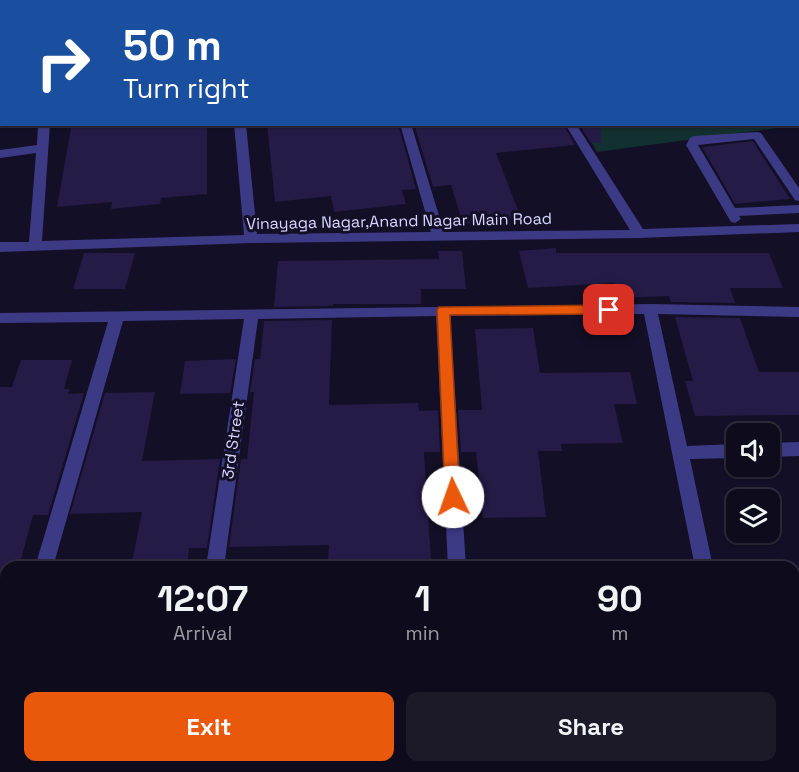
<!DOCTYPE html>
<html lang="en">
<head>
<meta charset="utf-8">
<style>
	body { margin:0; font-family:"Space Grotesk",sans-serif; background:#1c1929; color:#f1f3f6; height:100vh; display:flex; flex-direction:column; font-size:22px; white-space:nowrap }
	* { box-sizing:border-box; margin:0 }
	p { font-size:20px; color:#9b9ba3 }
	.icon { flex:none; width:33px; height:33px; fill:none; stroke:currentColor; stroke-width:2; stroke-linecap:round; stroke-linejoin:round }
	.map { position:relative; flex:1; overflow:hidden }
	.drawer { position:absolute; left:0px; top:561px; width:800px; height:212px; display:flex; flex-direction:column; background:#0e0b1c; border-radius:18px 18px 0 0; box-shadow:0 2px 4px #0004,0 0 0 2px #2e2b3b }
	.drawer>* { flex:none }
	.hud { position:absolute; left:0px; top:0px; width:800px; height:126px; box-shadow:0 2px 4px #0004,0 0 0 2px #2e2b3b; background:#1a4fa0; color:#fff; overflow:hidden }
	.fabs { position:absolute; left:726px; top:423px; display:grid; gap:12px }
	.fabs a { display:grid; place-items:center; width:54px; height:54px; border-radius:12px; background:#0e0b1c; box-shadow:0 2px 4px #0004,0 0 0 2px #2e2b3b; font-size:30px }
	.pin { position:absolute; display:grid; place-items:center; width:51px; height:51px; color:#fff; margin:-26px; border-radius:12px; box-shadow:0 3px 9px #0006 }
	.me { position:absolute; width:66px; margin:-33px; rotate:357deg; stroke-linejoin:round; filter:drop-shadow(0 0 4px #0008) }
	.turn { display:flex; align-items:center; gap:21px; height:126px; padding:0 24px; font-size:27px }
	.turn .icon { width:78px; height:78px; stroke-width:2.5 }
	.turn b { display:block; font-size:42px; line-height:51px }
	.eta { display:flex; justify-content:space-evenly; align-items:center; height:102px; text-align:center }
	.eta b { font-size:36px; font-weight:600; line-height:42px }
	.button { display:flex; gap:12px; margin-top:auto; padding:12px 24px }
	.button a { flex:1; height:69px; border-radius:12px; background:#ea580c; color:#fff; font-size:24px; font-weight:600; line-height:69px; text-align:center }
	.button a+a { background:#1c1929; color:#f1f3f6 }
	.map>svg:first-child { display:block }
	.green { fill:#12302f }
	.building { fill:#241b47 }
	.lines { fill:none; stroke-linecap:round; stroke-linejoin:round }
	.minor { fill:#3d3a85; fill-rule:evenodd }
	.route { fill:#ea580c; stroke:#983908; stroke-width:1.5 }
	.labels { text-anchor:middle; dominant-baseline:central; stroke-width:6; stroke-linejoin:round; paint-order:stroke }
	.street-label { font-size:16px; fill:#d9d4ff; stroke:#130f26 }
</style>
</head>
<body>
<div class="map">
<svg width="799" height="772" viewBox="0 0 799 772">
	<rect width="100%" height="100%" fill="#130f26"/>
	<path class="green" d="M798,64L799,125L597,152L581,125L798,124Z"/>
	<path class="building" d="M113,124H146V127L207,124V194L161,198L160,204L111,209L112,202L57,207L71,128Z
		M267,124H398L416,189L402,190L406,204L334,212L331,196L275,202Z
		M414,124H474L476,128L514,124H563L575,145L496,153L521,218L463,224L451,185L433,187Z
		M579,124H600L601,143H591Z
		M753,141L758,149L790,199L735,204L702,147Z
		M556,248V253H769L783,288H730L735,303L671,302L669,296L618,298L614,283L528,288L519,251Z
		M438,251H462L466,289H421V304H333V306L274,307L278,261L439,259Z
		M84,253H135L125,289H73Z
		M675,317L740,318L759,372H799V415L695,416L685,381H693Z
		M332,320L329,405L418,403L419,411L438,410L440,452H424L431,560L328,563L329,545L229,547L241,459H247L254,392H250L255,359H260L264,321Z
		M533,328L540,373L630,372L637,404H614L623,443L561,444L562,451H538L546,517L483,518L476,452H461L458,410H482L475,329Z
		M236,359L230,393L180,394L185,361Z
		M21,360H72L64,389H70L68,394L84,393L48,515H33L19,567H6V606L0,605V387H12Z
		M155,392L142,461L220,459L207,548H189L187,567H131L142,512L70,514L105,393Z"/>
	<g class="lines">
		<path class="minor" d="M106,0H132L105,2Z
			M235,0H245V2H235Z
			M490,0H500L501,2H491Z
			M0,5H2V11H0Z
			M798,26H799V32H798Z
			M0,88H2V94H0Z
			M38,124H50L42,241L244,235L234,124H246L257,234L431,232L400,124H411L444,232L630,230L565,124H576L643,229L799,224V232L639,238L251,243L0,252V242H29L36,153L0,158V150L37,145Z
			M757,132L761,133L799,188V201L795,200L754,139L698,145L735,208L799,205V213L739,216L741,219L735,223L731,222L686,145L690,138L694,136Z
			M650,304L799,307V317L658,314L687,446L736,444V458L690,459L713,567H695L644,314L450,316L466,567H448L436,316L258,319L224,567H206L244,319L123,321L53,567H35L108,322L0,323V313Z
			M799,442V456L770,457V443Z
			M794,620H799V638H794Z
			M6,688V723L1,725L0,691Z
			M175,766H195L194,772H174Z
			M457,766H477V772H457Z
			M736,766H756L757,772H737Z"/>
	</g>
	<path class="route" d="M609,305L616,310L609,314L450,315L460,497L458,502L453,504L448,502L445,497L437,310L439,307Z"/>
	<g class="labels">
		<g class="street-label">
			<text transform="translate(399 221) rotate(-1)">Vinayaga Nagar,Anand Nagar Main Road</text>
			<text transform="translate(233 440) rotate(-82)">3rd Street</text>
		</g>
	</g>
</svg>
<div class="fabs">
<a><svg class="icon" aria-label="sound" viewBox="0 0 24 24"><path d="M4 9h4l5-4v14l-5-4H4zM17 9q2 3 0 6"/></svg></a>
<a><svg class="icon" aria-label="layers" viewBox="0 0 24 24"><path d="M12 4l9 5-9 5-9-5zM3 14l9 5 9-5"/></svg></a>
</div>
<div class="pin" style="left:609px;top:310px;background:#d93025"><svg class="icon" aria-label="arrive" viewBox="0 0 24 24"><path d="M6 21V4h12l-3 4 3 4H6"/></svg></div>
<svg class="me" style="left:453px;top:497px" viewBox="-20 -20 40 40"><circle r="19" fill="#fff"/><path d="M0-13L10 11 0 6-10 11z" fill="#ea580c"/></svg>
<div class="hud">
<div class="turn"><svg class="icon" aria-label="right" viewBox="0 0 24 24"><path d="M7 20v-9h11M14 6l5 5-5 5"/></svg><div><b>50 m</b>Turn right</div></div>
</div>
<section class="drawer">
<div class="eta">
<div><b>12:07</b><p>Arrival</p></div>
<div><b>1</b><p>min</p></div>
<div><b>90</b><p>m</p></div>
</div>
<div class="button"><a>Exit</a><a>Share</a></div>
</section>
</div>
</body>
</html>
